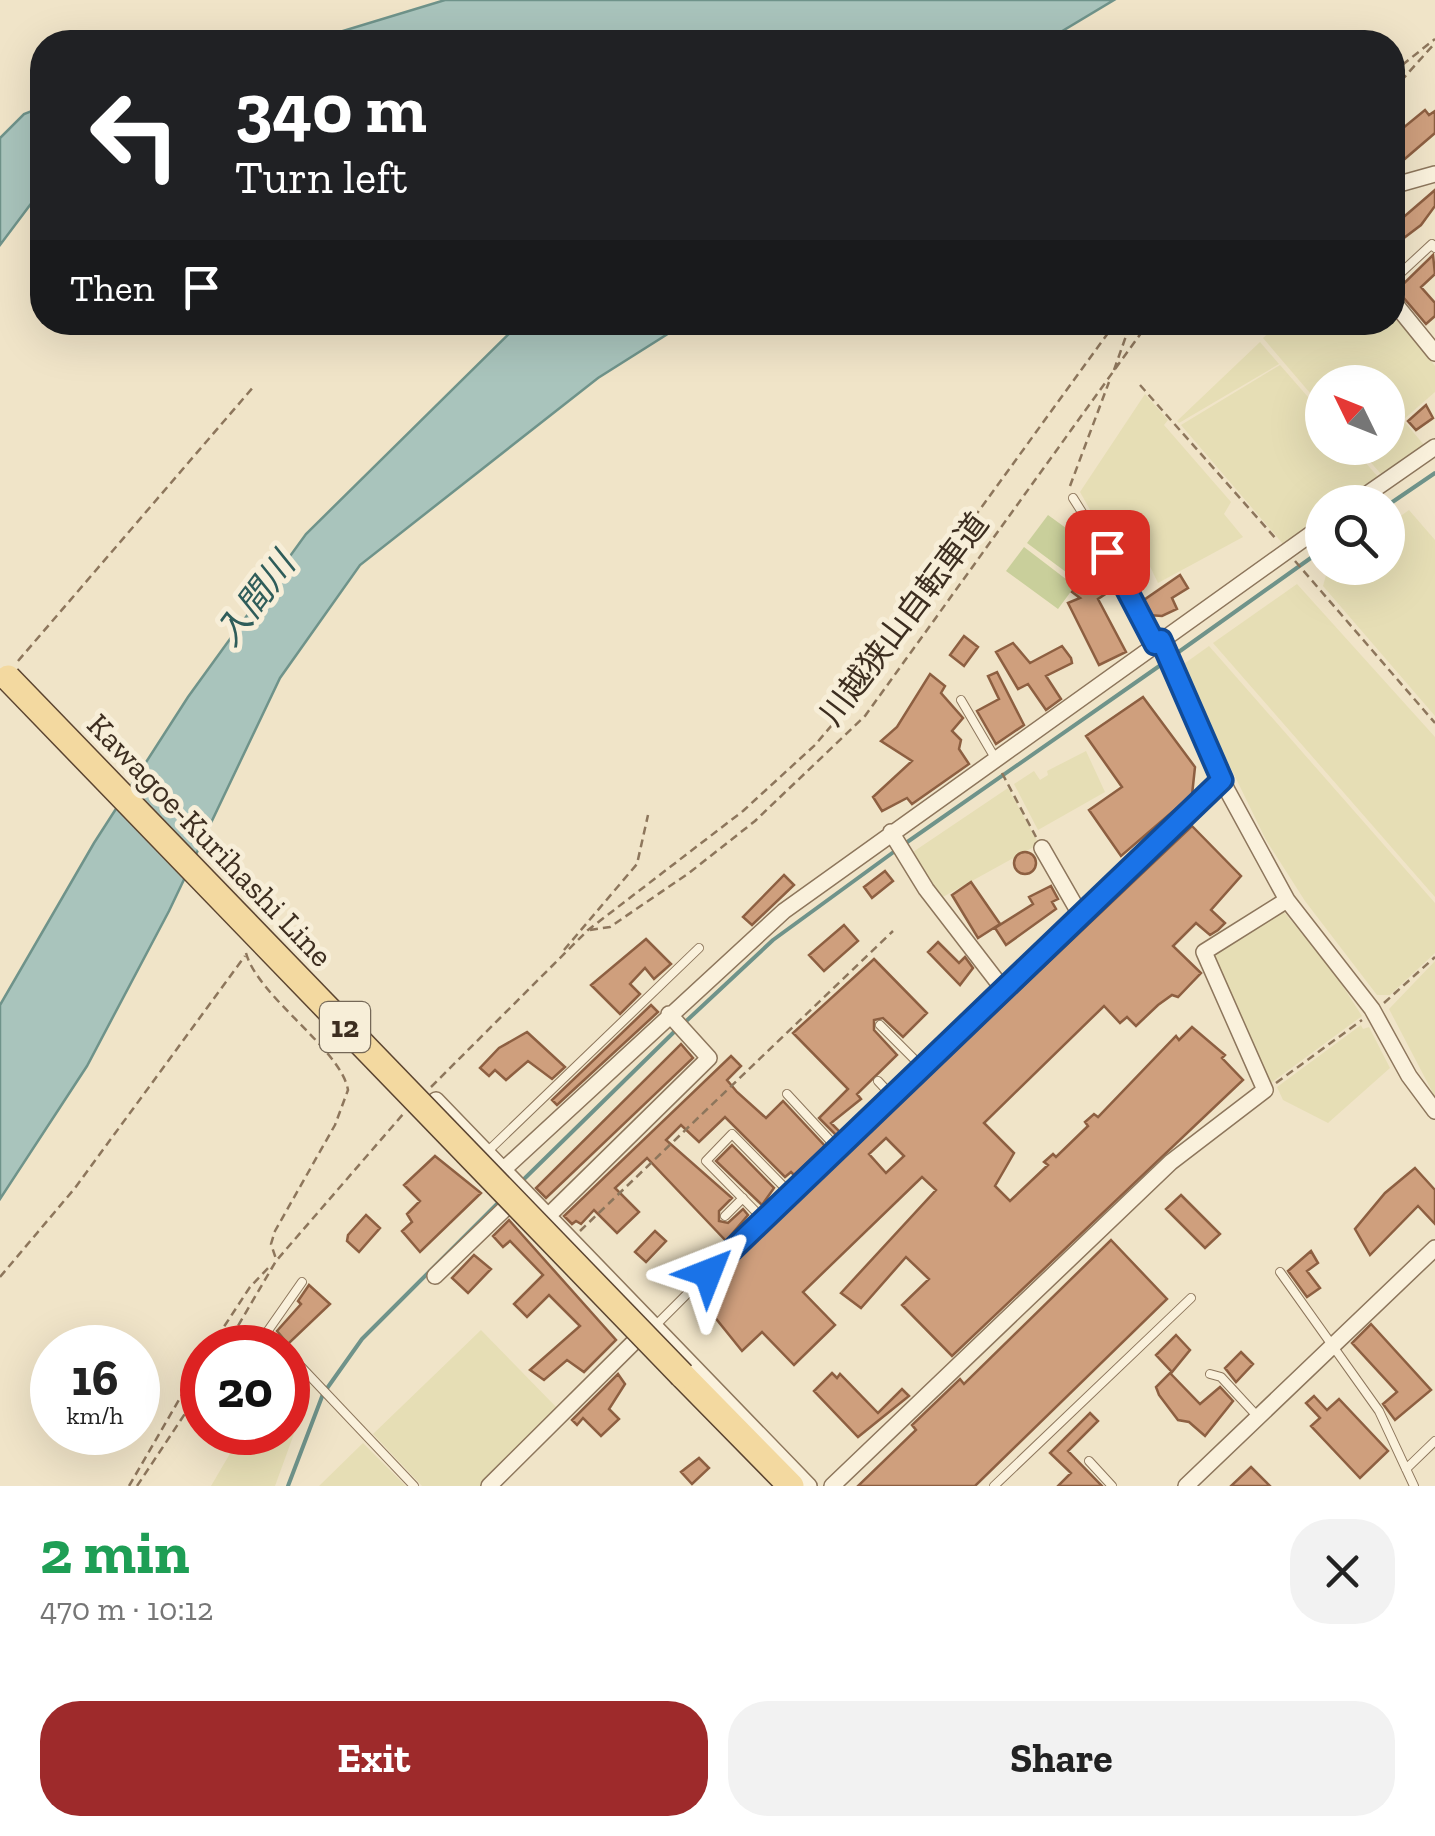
<!DOCTYPE html>
<html lang="en">
<head>
<meta charset="utf-8">
<style>
	body { margin:0; font-family:"Zilla Slab","Noto Sans JP",serif; background:#f2f2f2; color:#222; height:100vh; display:flex; flex-direction:column; font-size:38px; white-space:nowrap }
	* { box-sizing:border-box; margin:0 }
	p { font-size:32px; color:#767676 }
	.icon { flex:none; width:55px; height:55px; fill:none; stroke:currentColor; stroke-width:2; stroke-linecap:round; stroke-linejoin:round }
	.map { position:relative; height:1486px; overflow:hidden }
	.panel { display:flex; flex-direction:column; background:#fff; flex:1 }
	.panel>* { flex:none }
	.top-card { position:absolute; left:30px; top:30px; width:1375px; height:305px; border-radius:40px; box-shadow:0 10px 40px #0002; background:#202124; color:#fff; overflow:hidden }
	.needle { width:65px; rotate:313deg }
	.tools { position:absolute; left:1305px; top:365px; display:grid; gap:20px }
	.tools a { display:grid; place-items:center; width:100px; height:100px; border-radius:50%; background:#fff; box-shadow:0 10px 40px #0002; font-size:50px }
	.speed { position:absolute; left:30px; top:1325px; display:flex; gap:20px; font-size:50px; font-weight:700; text-align:center }
	.speed>* { display:grid; place-content:center; width:130px; height:130px; border-radius:50%; background:#fff; box-shadow:0 10px 40px #0002; line-height:1 }
	.speed small { font-size:25px; font-weight:400 }
	.speed .limit { border:15px solid #d22; background:#fff; color:#111 }
	.pin { position:absolute; display:grid; place-items:center; width:85px; height:85px; color:#fff; margin:-42px; border-radius:20px; box-shadow:0 5px 15px #0006 }
	.me { position:absolute; width:110px; margin:-55px; rotate:45deg; stroke-linejoin:round; filter:drop-shadow(0 0 8px #0008) }
	.turn { display:flex; align-items:center; gap:35px; height:210px; padding:0 40px; font-size:45px }
	.turn .icon { width:130px; height:130px; stroke-width:2.5 }
	.turn b { display:block; font-size:70px; line-height:85px }
	.then { display:flex; align-items:center; height:95px; padding:0 40px; background:#0003; gap:20px; font-size:38px }
	.round { display:grid; place-items:center; flex:none; width:105px; height:105px; border-radius:40px; background:#f2f2f2 }
	.head { display:flex; align-items:center; justify-content:space-between; height:170px; padding:0 40px }
	h1 { font-size:60px; font-weight:700; line-height:75px; color:#1e9e55 }
	.button { display:flex; gap:20px; margin-top:auto; padding:20px 40px }
	.button a { flex:1; height:115px; border-radius:40px; background:#9e2a2b; color:#fff; font-size:40px; font-weight:700; line-height:115px; text-align:center }
	.button a+a { background:#f2f2f2; color:#222 }
	.map>svg:first-child { display:block }
	.farmland { fill:#e6deb5 }
	.green { fill:#c9cf9b }
	.water { fill:#a9c4bc; stroke:#6f938a; stroke-width:2.5 }
	.lines { fill:none; stroke-linecap:round; stroke-linejoin:round }
	.stream { stroke:#6f938a; stroke-width:4 }
	.building { fill:#cf9f7d; stroke:#8d5f41; stroke-width:2.5; fill-rule:evenodd }
	.service-casing { stroke:#8d765c; stroke-width:10 }
	.minor-casing { stroke:#8d765c; stroke-width:18 }
	.primary-casing { stroke:#5b4430; stroke-width:28 }
	.path { stroke:#8d765c; stroke-width:2.5; stroke-dasharray:8 5; stroke-linecap:butt }
	.service { stroke:#faf1dc; stroke-width:8 }
	.minor { stroke:#faf1dc; stroke-width:15 }
	.primary { stroke:#f3d9a0; stroke-width:25 }
	.primary-bridge-casing { stroke:#5b4430; stroke-width:28; stroke-linecap:butt }
	.primary-bridge { stroke:#f3d9a0; stroke-width:25 }
	.route-casing { stroke:#114b97; stroke-width:25 }
	.route { stroke:#1a73e8; stroke-width:18 }
	.labels { text-anchor:middle; dominant-baseline:central; stroke-width:10; stroke-linejoin:round; paint-order:stroke }
	.shield { fill:#f7eed8; stroke:#756857; stroke-width:2.5 }
	.shield-label { font-size:30px; font-weight:bold; fill:#3d2e20 }
	.street-label { font-size:32px; fill:#3d2e20; stroke:#f7eed8 }
	.water-label { font-size:35px; font-style:italic; fill:#2f5d5a; stroke:#f7eed8 }
</style>
</head>
<body>
<div class="map">
<svg width="1435" height="1486" viewBox="0 0 1435 1486">
	<rect width="100%" height="100%" fill="#f0e4c8"/>
	<path class="farmland" d="M1393,312L1435,366V392L1403,420L1424,445L1381,474L1358,448H1388V382H1322V407L1263,338L1280,323L1392,322Z
		M1260,342L1279,364L1179,423L1177,421Z
		M1280,365L1322,413V448H1353L1378,477L1341,502H1322V516L1283,544L1181,425Z
		M1145,394L1168,420L1164,425L1231,502L1224,514L1243,537L1158,583L1142,550L1119,561L1080,492Z
		M1409,510L1435,540V716L1323,586L1328,568H1388V525Z
		M1297,584L1435,737V897L1213,643Z
		M1209,646L1435,903V953L1390,995H1377L1305,901L1266,840L1181,666Z
		M1086,751L1105,792L1038,830L1014,784L1034,771L1040,780L1048,775L1047,771Z
		M1008,788L1039,844L941,898L910,854Z
		M1284,912L1333,971L1362,1016L1271,1083L1210,964L1212,951Z
		M1435,961V1097L1389,1009Z
		M1361,1025L1363,1029L1369,1027L1390,1068L1328,1123L1283,1100L1277,1087Z
		M481,1330L559,1410L481,1486H422L373,1434Z
		M288,1363L311,1387L275,1486H211L242,1433L288,1432Z
		M363,1443L406,1486H319Z"/>
	<path class="green" d="M1048,515L1099,552L1078,581L1027,543Z
		M1024,547L1075,586L1058,609L1006,571Z"/>
	<path class="water" d="M445,0H1114L1044,42H286L310,41Z
		M42,107V189L0,245V138L24,114Z
		M520,323H685L598,378L360,565L280,678L169,911L87,1066L0,1199V1005L94,843L188,697L306,534Z"/>
	<g class="lines">
		<path class="stream" d="M1388,505L1435,473
			M1173,656L1322,550
			M903,845L1165,662
			M682,1025L773,940L895,851
			M521,1182L675,1031
			M288,1486L323,1394L362,1339L499,1202"/>
	</g>
	<path class="building" d="M1425,110L1429,115L1435,111V133L1400,163L1392,156V137Z
		M1435,190V206L1421,225L1392,247V227Z
		M1433,255L1435,274L1421,287L1435,303V316L1426,324L1397,290Z
		M1426,405L1433,418L1416,430L1408,421Z
		M1093,563L1106,572L1113,589L1098,599L1126,652L1099,665L1068,603L1080,598L1072,592Z
		M1180,575L1188,588L1172,598L1177,609L1162,616L1148,615L1141,602Z
		M964,636L978,647L964,666L950,655Z
		M1013,643L1030,663L1062,646L1071,658L1072,663L1046,676L1061,699L1046,710L1028,684L1018,689L996,652Z
		M997,672L1024,725L996,744L977,711L999,699L988,676Z
		M930,674L945,686L941,693L963,718L952,731L961,740L959,749L969,764L912,804L907,798L882,811L873,797L912,761L881,741L897,727Z
		M1143,697L1195,767L1192,795L1121,856L1089,810L1122,787L1086,736Z
		M1192,826L1241,876L1211,910L1225,923L1218,930L1210,935L1196,923L1173,946L1201,973L1178,997L1172,995L1158,1005L1136,1026L1127,1017L1120,1023L1104,1006L984,1123L1014,1153L995,1186L1010,1201L1048,1165L1044,1162L1053,1154L1056,1157L1088,1126L1085,1122L1094,1114L1098,1117L1176,1036L1179,1040L1192,1027L1225,1055L1222,1058L1243,1080L952,1356L902,1305L929,1279L906,1257L861,1308L841,1293L936,1190L922,1177L803,1292L835,1325L794,1365L762,1332L742,1351L697,1295ZM886,1138L904,1156L886,1173L869,1154Z
		M1014 863a11 11 0 1 1 22 0a11 11 0 1 1-22 0Z
		M885,871L893,881L872,898L864,887Z
		M784,875L794,885L752,925L743,917Z
		M971,882L1000,924L978,938L952,895Z
		M1051,886L1058,899L1052,902L1056,909L1006,945L995,928L1033,904L1029,897Z
		M844,925L858,941L824,971L809,955Z
		M646,939L671,964L654,979L645,968L630,984L640,994L620,1014L591,985Z
		M938,942L959,963L965,957L973,968L960,985L928,952Z
		M874,959L927,1013L903,1037L883,1018L874,1020V1030L897,1055L857,1094L861,1099L831,1123L840,1132L836,1135L819,1118L848,1089L793,1033Z
		M651,1005L658,1012L557,1105L552,1100Z
		M527,1032L565,1067L552,1079L528,1061L506,1080L495,1070L489,1076L480,1068L499,1048Z
		M681,1044L693,1058L546,1198L536,1188Z
		M731,1056L741,1066L727,1080L737,1092L766,1118L783,1101L825,1146L794,1175L791,1172L785,1177L725,1117L699,1142L681,1125L666,1140L732,1198L719,1211V1221L728,1223L743,1209L748,1215L726,1241L647,1158L615,1188L639,1212L617,1233L594,1210L581,1224L576,1221L572,1224L564,1216Z
		M732,1145L774,1188L762,1205L716,1161Z
		M435,1156L481,1193L420,1252L402,1231L412,1222L407,1214L420,1201L404,1185Z
		M1415,1168L1435,1190V1224L1418,1206L1370,1255L1355,1229L1385,1193Z
		M1181,1195L1220,1234L1205,1248L1166,1209Z
		M366,1215L380,1228L359,1252L347,1241L348,1235Z
		M509,1220L616,1340L584,1372L567,1360L544,1380L530,1370L580,1326L549,1295L527,1317L514,1304L543,1275L510,1241L503,1247L493,1236Z
		M655,1231L666,1241L646,1262L635,1252Z
		M1111,1240L1167,1299L975,1486H858L916,1430L912,1425L960,1379L964,1384Z
		M1311,1251L1318,1263L1307,1271L1320,1288L1307,1297L1288,1271Z
		M474,1255L491,1269L468,1293L452,1278Z
		M309,1285L330,1304L288,1344L277,1331L301,1304L298,1301Z
		M1371,1324L1431,1390L1395,1420L1383,1404L1397,1392L1352,1343Z
		M1176,1335L1190,1350L1172,1372L1156,1355Z
		M1241,1352L1253,1364L1236,1382L1225,1368Z
		M832,1373L837,1378L840,1374L878,1413L902,1389L909,1396L858,1437L814,1391Z
		M1170,1373L1200,1404L1220,1387L1233,1401L1205,1436L1189,1422L1178,1420L1159,1395L1156,1387Z
		M618,1374L625,1384L609,1409L619,1419L601,1436L583,1418L577,1425L572,1420Z
		M1314,1396L1327,1410L1339,1399L1388,1451L1360,1478L1311,1426L1320,1418L1306,1403Z
		M1090,1413L1098,1421L1068,1451L1102,1486H1058L1071,1473L1050,1453Z
		M699,1458L709,1468L692,1484L681,1472Z
		M1251,1467L1270,1486H1231Z"/>
	<g class="lines">
		<g class="service-casing">
			<path id="service" d="M1392,281L1432,244L1435,248
				M1073,498L1107,552L1155,644
				M961,700L995,758
				M880,1025L922,1067
				M878,1081L892,1096
				M787,1094L837,1148
				M487,1152L699,948
				M725,1216L743,1198
				M763,1219L706,1161L732,1134L790,1193
				M1280,1272L1379,1411L1414,1486
				M656,1325L734,1247
				M282,1348L267,1332L302,1282
				M288,1353L414,1486
				M1210,1374L1221,1377L1258,1417
				M1089,1461L1112,1486
				M1406,1469L1435,1441
				M994,1486L1191,1298"/>
		</g>
		<g class="minor-casing">
			<path id="minor" d="M1392,186L1435,174
				M1392,300L1435,353
				M1356,502L1435,447
				M1161,640L1227,790L1287,900L1372,1009L1409,1076L1435,1111
				M891,832L926,889L1003,989
				M1042,848L1081,916
				M436,1100L809,1486
				M503,1170L784,911L1322,526
				M548,1216L709,1058L669,1014
				M735,1247L1223,781
				M435,1276L517,1197
				M489,1486L634,1342
				M832,1486L1171,1162L1265,1090L1204,952L1287,900
				M1186,1486L1435,1248"/>
		</g>
		<g class="primary-casing">
			<path id="primary" d="M682,1375L791,1486"/>
		</g>
		<path class="path" d="M1392,73L1435,39
			M1392,91L1435,43
			M1114,370L1131,322
			M1140,385L1277,540
			M1070,486L1109,382
			M1295,561L1435,723
			M18,661L255,385
			M1002,773L1036,837
			M590,930L610,927L689,873L755,821L865,716L1149,322
			M564,950L637,864L648,815
			M246,953C258,997 341,1049 348,1090L335,1125L275,1231L271,1244L276,1259
			M1384,1003L1435,957
			M1276,1083L1362,1020
			M431,1087L588,930L743,811L815,745L843,712L925,585L1116,322
			M580,1231L893,931
			M0,1277L75,1188L245,956
			M210,1348L250,1287L271,1265
			M225,1348L276,1261L404,1113
			M129,1486L202,1360
			M137,1486L202,1388"/>
		<use href="#service" class="service"/>
		<use href="#minor" class="minor"/>
		<use href="#primary" class="primary"/>
		<g class="primary-bridge-casing">
			<path id="primary-bridge" d="M8,678L682,1375"/>
		</g>
		<use href="#primary-bridge" class="primary-bridge"/>
	</g>
	<g class="lines">
		<g class="route-casing">
			<path id="route" d="M708,1273L1222,780L1161,640L1155,644L1107,552"/>
		</g>
		<use href="#route" class="route"/>
	</g>
	<g class="labels">
		<rect class="shield" x="320" y="1002" width="50" height="50" rx="8"/>
		<g class="shield-label">
			<text x="345" y="1027">12</text>
		</g>
		<g class="street-label">
			<text transform="translate(904 619) rotate(-53)">川越狭山自転車道</text>
			<text transform="translate(210 840) rotate(46)">Kawagoe-Kurihashi Line</text>
		</g>
		<g class="water-label">
			<text transform="translate(255 599) rotate(-53)">入間川</text>
		</g>
	</g>
</svg>
<div class="tools">
<a><svg class="needle" viewBox="-14 -14 28 28"><path d="M0-13l5 13h-10z" fill="#e53935"/><path d="M0 13l5-13h-10z" fill="#767676"/></svg></a>
<a><svg class="icon" aria-label="search" viewBox="0 0 24 24"><circle cx="10" cy="10" r="6"/><path d="M15 15l6 6"/></svg></a>
</div>
<div class="speed"><div>16<small>km/h</small></div><div class="limit">20</div></div>
<div class="pin" style="left:1107px;top:552px;background:#d93025"><svg class="icon" aria-label="arrive" viewBox="0 0 24 24"><path d="M6 21V4h12l-3 4 3 4H6"/></svg></div>
<svg class="me" style="left:708px;top:1273px" viewBox="-20 -20 40 40"><path d="M0-17L14 15 0 8-14 15z" fill="#1a73e8" stroke="#fff" stroke-width="4"/></svg>
<div class="top-card">
<div class="turn"><svg class="icon" aria-label="left" viewBox="0 0 24 24"><path d="M17 20v-9H6M10 6l-5 5 5 5"/></svg><div><b>340 m</b>Turn left</div></div>
<div class="then">Then<svg class="icon" aria-label="arrive" viewBox="0 0 24 24"><path d="M6 21V4h12l-3 4 3 4H6"/></svg></div>
</div>
</div>
<section class="panel">
<div class="head"><div><h1>2 min</h1><p>470 m · 10:12</p></div><a class="round"><svg class="icon" aria-label="close" viewBox="0 0 24 24"><path d="M6 6l12 12M18 6L6 18"/></svg></a></div>
<div class="button"><a>Exit</a><a>Share</a></div>
</section>
</body>
</html>
